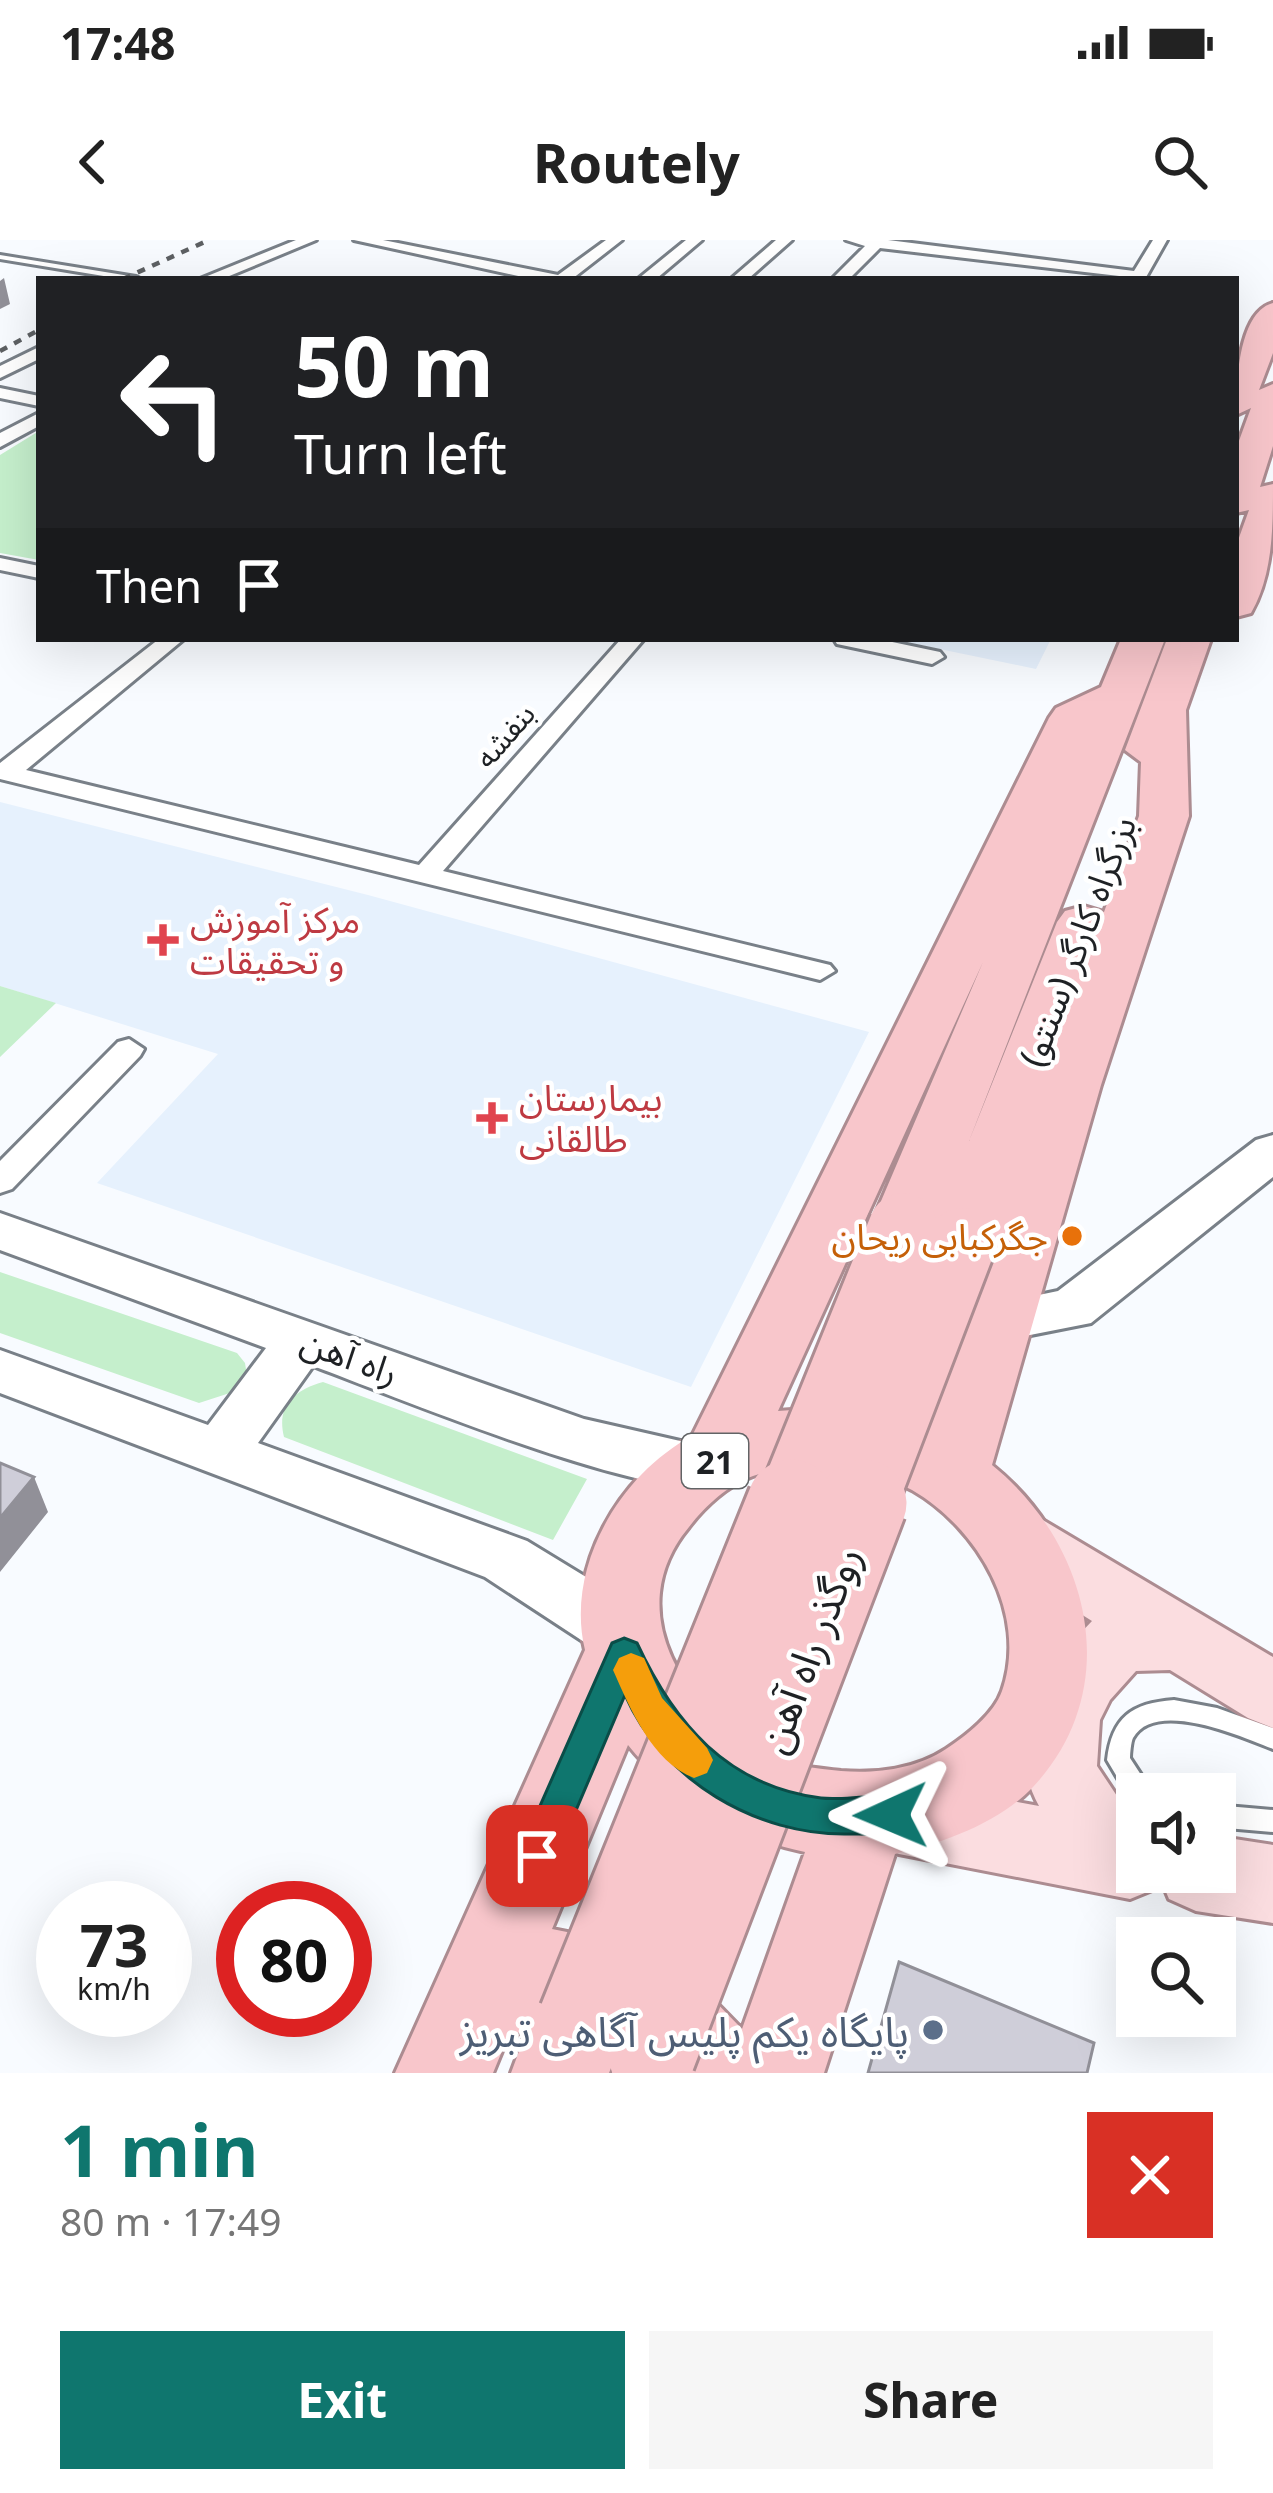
<!DOCTYPE html>
<html lang="en">
<head>
<meta charset="utf-8">
<style>
	body { margin:0; font-family:"Noto Sans","Noto Sans Arabic",sans-serif; background:#f6f6f6; color:#222; height:100vh; display:flex; flex-direction:column; font-size:45px; white-space:nowrap }
	* { box-sizing:border-box; margin:0 }
	p { font-size:39px; color:#767676 }
	.icon { flex:none; width:66px; height:66px; fill:none; stroke:currentColor; stroke-width:2; stroke-linecap:round; stroke-linejoin:round }
	.map { position:relative; height:1833px; overflow:hidden }
	.panel { display:flex; flex-direction:column; background:#fff; flex:1 }
	.panel>* { flex:none }
	.banner { position:absolute; left:36px; top:36px; width:1203px; height:366px; border-radius:0px; box-shadow:0 12px 48px #0002; background:#202124; color:#fff; overflow:hidden }
	.tools { position:absolute; left:1116px; top:1533px; display:grid; gap:24px }
	.tools a { display:grid; place-items:center; width:120px; height:120px; border-radius:0px; background:#fff; box-shadow:0 12px 48px #0002; font-size:60px }
	.speed { position:absolute; left:36px; top:1641px; display:flex; gap:24px; font-size:60px; font-weight:700; text-align:center }
	.speed>* { display:grid; place-content:center; width:156px; height:156px; border-radius:50%; background:#fff; box-shadow:0 12px 48px #0002; line-height:1 }
	.speed small { font-size:30px; font-weight:400 }
	.speed .limit { border:18px solid #d22; background:#fff; color:#111 }
	.pin { position:absolute; display:grid; place-items:center; width:102px; height:102px; color:#fff; margin:-51px; border-radius:24px; box-shadow:0 6px 18px #0006 }
	.me { position:absolute; width:132px; margin:-66px; rotate:269deg; stroke-linejoin:round; filter:drop-shadow(0 0 9px #0008) }
	.turn { display:flex; align-items:center; gap:42px; height:252px; padding:0 60px; font-size:54px }
	.turn .icon { width:156px; height:156px; stroke-width:2.5 }
	.turn b { display:block; font-size:84px; line-height:102px }
	.then { display:flex; align-items:center; height:114px; padding:0 60px; background:#0003; gap:24px; font-size:45px }
	.round { display:grid; place-items:center; flex:none; width:126px; height:126px; border-radius:0px; background:#f6f6f6 }
	.overview { display:flex; align-items:center; justify-content:space-between; height:204px; padding:0 60px }
	h1 { font-size:72px; font-weight:700; line-height:90px; color:#0f766e }
	.action { display:flex; gap:24px; margin-top:auto; padding:24px 60px }
	.action a { flex:1; height:138px; border-radius:0px; background:#0f766e; color:#fff; font-size:48px; font-weight:700; line-height:138px; text-align:center }
	.action a+a { background:#f6f6f6; color:#222 }
	.status { display:flex; justify-content:space-between; align-items:center; height:84px; padding:0 60px; background:#fff; direction:ltr }
	.status svg { height:33px; fill:currentColor }
	header { display:flex; justify-content:space-between; align-items:center; height:156px; padding:0 60px; background:#fff; font-size:54px; font-weight:700 }
	.map>svg:first-child { display:block }
	.built { fill:#e6f1fd }
	.green { fill:#c5efcc }
	.lines { fill:none; stroke-linecap:round; stroke-linejoin:round }
	.lane-casing { stroke:#798088; stroke-width:6 }
	.street-casing { stroke:#798088; stroke-width:6 }
	.secondary-casing { stroke:#798088; stroke-width:6 }
	.primary-casing { stroke:#ac8c91; stroke-width:6 }
	.highway-casing { stroke:#ac8c91; stroke-width:6 }
	.lane { fill:#fff; fill-rule:evenodd }
	.street { fill:#fff; fill-rule:evenodd }
	.secondary { fill:#fff; fill-rule:evenodd }
	.primary { fill:#fbdde0; fill-rule:evenodd }
	.highway { fill:#f8c6cb; fill-rule:evenodd }
	.rail { stroke:#5d6063; stroke-width:4.5; stroke-dasharray:8 8; stroke-linecap:butt }
	.highway-bridge-far1-casing { stroke:#ac8c91; stroke-width:74; stroke-linecap:butt }
	.highway-bridge-casing { stroke:#ac8c91; stroke-width:93; stroke-linecap:butt }
	.highway-bridge-far1 { stroke:#f8c6cb; stroke-width:68 }
	.highway-bridge { stroke:#f8c6cb; stroke-width:87 }
	.shaded-wall { fill:#919098 }
	.building { fill:#cfced9; stroke:#919098; stroke-width:3 }
	.route { fill:#0f766e; stroke:#0a4d48; stroke-width:3 }
	.slow { fill:#f59e0b }
	.health-dot { fill:#e0444e; stroke:#fff; stroke-width:4.5 }
	.food-dot { fill:#e8710a; stroke:#fff; stroke-width:4.5 }
	.service-dot { fill:#5c6f8a; stroke:#fff; stroke-width:4.5 }
	.labels { text-anchor:middle; dominant-baseline:central; stroke-width:9; stroke-linejoin:round; paint-order:stroke }
	.far-street-label { font-size:30px; fill:#1e2124; stroke:#fff }
	.shield { fill:#fff; stroke:#626466; stroke-width:3 }
	.shield-label { font-size:33px; font-weight:bold; fill:#1e2124 }
	.health-label { font-size:36px; fill:#be3a42; stroke:#fff; text-anchor:start }
	.street-label { font-size:36px; fill:#1e2124; stroke:#fff }
	.food-label { font-size:36px; fill:#c56008; stroke:#fff; text-anchor:end }
	.near-street-label { font-size:42px; fill:#1e2124; stroke:#fff }
	.near-service-label { font-size:42px; fill:#4e5e75; stroke:#fff; text-anchor:end }
</style>
</head>
<body>
<div class="status"><b>17:48</b><svg viewBox="0 0 49 12"><path d="M0 12V9h3v3zM5 12V6h3v6zM10 12V3h3v9zM15 12V0h3v12zM26 1h20v11H26zM47 4h2v5h-2z"/></svg></div>
<header><svg class="icon" aria-label="back" viewBox="0 0 24 24"><path d="M15 5l-7 7 7 7"/></svg>Routely<svg class="icon" aria-label="search" viewBox="0 0 24 24"><circle cx="10" cy="10" r="6"/><path d="M15 15l6 6"/></svg></header>
<div class="map">
<svg width="1273" height="1833" viewBox="0 0 1273 1833">
	<rect width="100%" height="100%" fill="#f8fbff"/>
	<path class="built" d="M891,399H1051L1036,429Z
		M0,562L368,655L869,792L691,1147L97,943L218,814L0,746Z"/>
	<path class="green" d="M39,191V320L0,313V215Z
		M0,746L56,763L0,817Z
		M0,1032L237,1113L245,1123L247,1136L236,1151L199,1163L0,1093Z
		M323,1142L587,1239L553,1300L284,1197C276,1165 295,1150 323,1142Z"/>
	<g class="lines">
		<g class="lane-casing">
			<path id="lane" d="M0,15L136,37L140,39H122L0,19Z
				M1174,1460L1217,1468L1273,1488V1509C1243,1497 1155,1458 1133,1498C1131,1502 1130,1514 1130,1518L1145,1541L1154,1546L1157,1554H1137V1561L1129,1557L1107,1520C1112,1477 1132,1463 1174,1460Z
				M1215,1565L1273,1570V1592L1215,1587Z"/>
		</g>
		<g class="street-casing">
			<path id="street" d="M296,0H316L222,39H200Z
				M354,0H383L558,35L606,0H622L572,39H532Z
				M686,0H702L656,39H638Z
				M776,0H792L748,39H731Z
				M846,0H888L1134,31L1153,0H1167L1145,39L880,8L849,39H832L865,6Z
				M39,107V119L0,138V126Z
				M0,148L39,156V166L0,158Z
				M39,173V186L0,207V193Z
				M0,318L39,326V338L0,330Z
				M159,399H184L26,530L419,625L621,399H644L443,631L830,725L835,731L820,740L0,539V523Z
				M834,399H878L940,412L944,417L932,424L837,404Z
				M129,799L144,809L140,816L12,949L0,953V921L118,802Z"/>
		</g>
		<g class="secondary-casing">
			<path id="secondary" d="M1273,895V937L1091,1083L1000,1101L981,1095L974,1081L981,1067L1058,1051L1256,900Z
				M0,973L584,1179L724,1211L733,1228L724,1245C658,1267 390,1154 313,1126L258,1203L527,1301L645,1373L654,1393L645,1413L623,1421L601,1413L485,1337L0,1153V1110L208,1185L266,1108L0,1010Z"/>
		</g>
		<g class="primary-casing">
			<path id="primary" d="M1017,1271L1041,1279L1273,1417V1488L1248,1478L1170,1430L1136,1431L1110,1460L1100,1480L1097,1526L1137,1586V1632H1215V1596L1273,1605V1683L1196,1671L1169,1659L1161,1640L1157,1648L1130,1659L899,1614L872,1603L861,1577L872,1551L899,1540L1039,1566C1001,1497 1043,1431 1092,1381L993,1319L984,1299L993,1279Z"/>
		</g>
		<g class="highway-casing">
			<path id="highway" d="M1273,63V113L1259,150L1273,144V206L1260,247L1273,244C1273,287 1273,335 1251,373L1236,377V306L1249,270L1236,273V209L1251,168L1236,175C1236,146 1238,72 1273,63Z
				M1121,399H1165L969,901L1057,682L1065,671L1084,666L1104,672L1139,576L1141,522L1125,510L1167,399H1211L1186,470L1189,576L1101,845L992,1225C1090,1304 1126,1448 1033,1547C999,1583 943,1603 895,1614L824,1833H650L636,1818L618,1810L609,1833H511L531,1779L502,1811L493,1833H395L585,1410C565,1328 619,1235 692,1196L1049,478L1056,468L1101,447ZM983,722L870,987L880,1004L903,1011L926,1004L933,993L929,1002L939,1019L962,1026L984,1020L928,1191L834,1167L778,1171ZM834,1227C861,1232 888,1237 912,1250C978,1288 1029,1374 1002,1451C994,1474 966,1496 946,1509C916,1529 876,1534 841,1531C816,1528 792,1527 770,1516C687,1473 618,1372 689,1287C705,1266 728,1245 753,1236C778,1227 808,1228 834,1227ZM628,1505C671,1559 737,1598 805,1612L742,1789L704,1750L577,1694L552,1689Z"/>
		</g>
		<use href="#lane" class="lane"/>
		<use href="#street" class="street"/>
		<use href="#secondary" class="secondary"/>
		<use href="#primary" class="primary"/>
		<use href="#highway" class="highway"/>
		<path class="rail" d="M123,39L209,0
			M0,111L39,90"/>
		<g class="highway-bridge-far1-casing">
			<path id="highway-bridge-far1" d="M790,1266L903,987
				M861,1266L962,1002"/>
		</g>
		<g class="highway-bridge-casing">
			<path id="highway-bridge" d="M582,1780L791,1263
				M652,1815L863,1263"/>
		</g>
		<use href="#highway-bridge-far1" class="highway-bridge-far1"/>
		<use href="#highway-bridge" class="highway-bridge"/>
	</g>
	<path class="shaded-wall" d="M4,38L10,64L0,69V41Z
		M34,1237L48,1272L0,1332V1278Z"/>
	<path class="building" d="M0,1223L34,1237L0,1278Z
		M899,1722L1094,1803L1087,1833H868Z"/>
	<path class="route" d="M624,1398L637,1403C674,1483 727,1546 821,1558C849,1561 877,1551 904,1562L910,1575L904,1588C886,1596 868,1594 849,1594C757,1596 662,1540 625,1455L551,1629L537,1635L524,1629L518,1616L524,1602L612,1403Z"/>
	<path class="slow" d="M631,1413L644,1418L662,1458L707,1508L713,1520L707,1533L694,1538C652,1522 630,1468 613,1430L619,1418Z"/>
	<g class="health-dot">
		<path d="M157 682h12v12h12v12h-12v12h-12v-12h-12v-12h12z"/>
		<path d="M486 860h12v12h12v12h-12v12h-12v-12h-12v-12h12z"/>
	</g>
	<circle class="food-dot" cx="1072" cy="996" r="12"/>
	<circle class="service-dot" cx="933" cy="1790" r="12"/>
	<g class="labels">
		<g class="far-street-label">
			<text transform="translate(504 495) rotate(-49)">بنفشه</text>
		</g>
		<rect class="shield" x="682" y="1194" width="66" height="54" rx="9"/>
		<g class="shield-label">
			<text x="715" y="1221">21</text>
		</g>
		<g class="health-label">
			<text x="190" y="679">مرکز آموزش<tspan x="190" dy="41">و تحقیقات</tspan></text>
			<text x="519" y="857">بیمارستان<tspan x="519" dy="41">طالقانی</tspan></text>
		</g>
		<g class="street-label">
			<text transform="translate(1077 701) rotate(-69)">بزرگراه کارگر (سنتو)</text>
			<text transform="translate(350 1116) rotate(20)">راه آهن</text>
		</g>
		<g class="food-label">
			<text x="1048" y="996">جگرکبابی ریحان</text>
		</g>
		<g class="near-street-label">
			<text transform="translate(808 1409) rotate(-69)">روگذر راه آهن</text>
		</g>
		<g class="near-service-label">
			<text x="909" y="1790">پایگاه یکم پلیس آگاهی تبریز</text>
		</g>
	</g>
</svg>
<div class="tools">
<a><svg class="icon" aria-label="sound" viewBox="0 0 24 24"><path d="M4 9h4l5-4v14l-5-4H4zM17 9q2 3 0 6"/></svg></a>
<a><svg class="icon" aria-label="search" viewBox="0 0 24 24"><circle cx="10" cy="10" r="6"/><path d="M15 15l6 6"/></svg></a>
</div>
<div class="speed"><div>73<small>km/h</small></div><div class="limit">80</div></div>
<div class="pin" style="left:537px;top:1616px;background:#d93025"><svg class="icon" aria-label="arrive" viewBox="0 0 24 24"><path d="M6 21V4h12l-3 4 3 4H6"/></svg></div>
<svg class="me" style="left:891px;top:1575px" viewBox="-20 -20 40 40"><path d="M0-17L14 15 0 8-14 15z" fill="#0f766e" stroke="#fff" stroke-width="4"/></svg>
<div class="banner">
<div class="turn"><svg class="icon" aria-label="left" viewBox="0 0 24 24"><path d="M17 20v-9H6M10 6l-5 5 5 5"/></svg><div><b>50 m</b>Turn left</div></div>
<div class="then">Then<svg class="icon" aria-label="arrive" viewBox="0 0 24 24"><path d="M6 21V4h12l-3 4 3 4H6"/></svg></div>
</div>
</div>
<section class="panel">
<div class="overview"><div><h1>1 min</h1><p>80 m · 17:49</p></div><a class="round" style="background:#d93025;color:#fff"><svg class="icon" aria-label="close" viewBox="0 0 24 24"><path d="M6 6l12 12M18 6L6 18"/></svg></a></div>
<div class="action"><a>Exit</a><a>Share</a></div>
</section>
</body>
</html>
